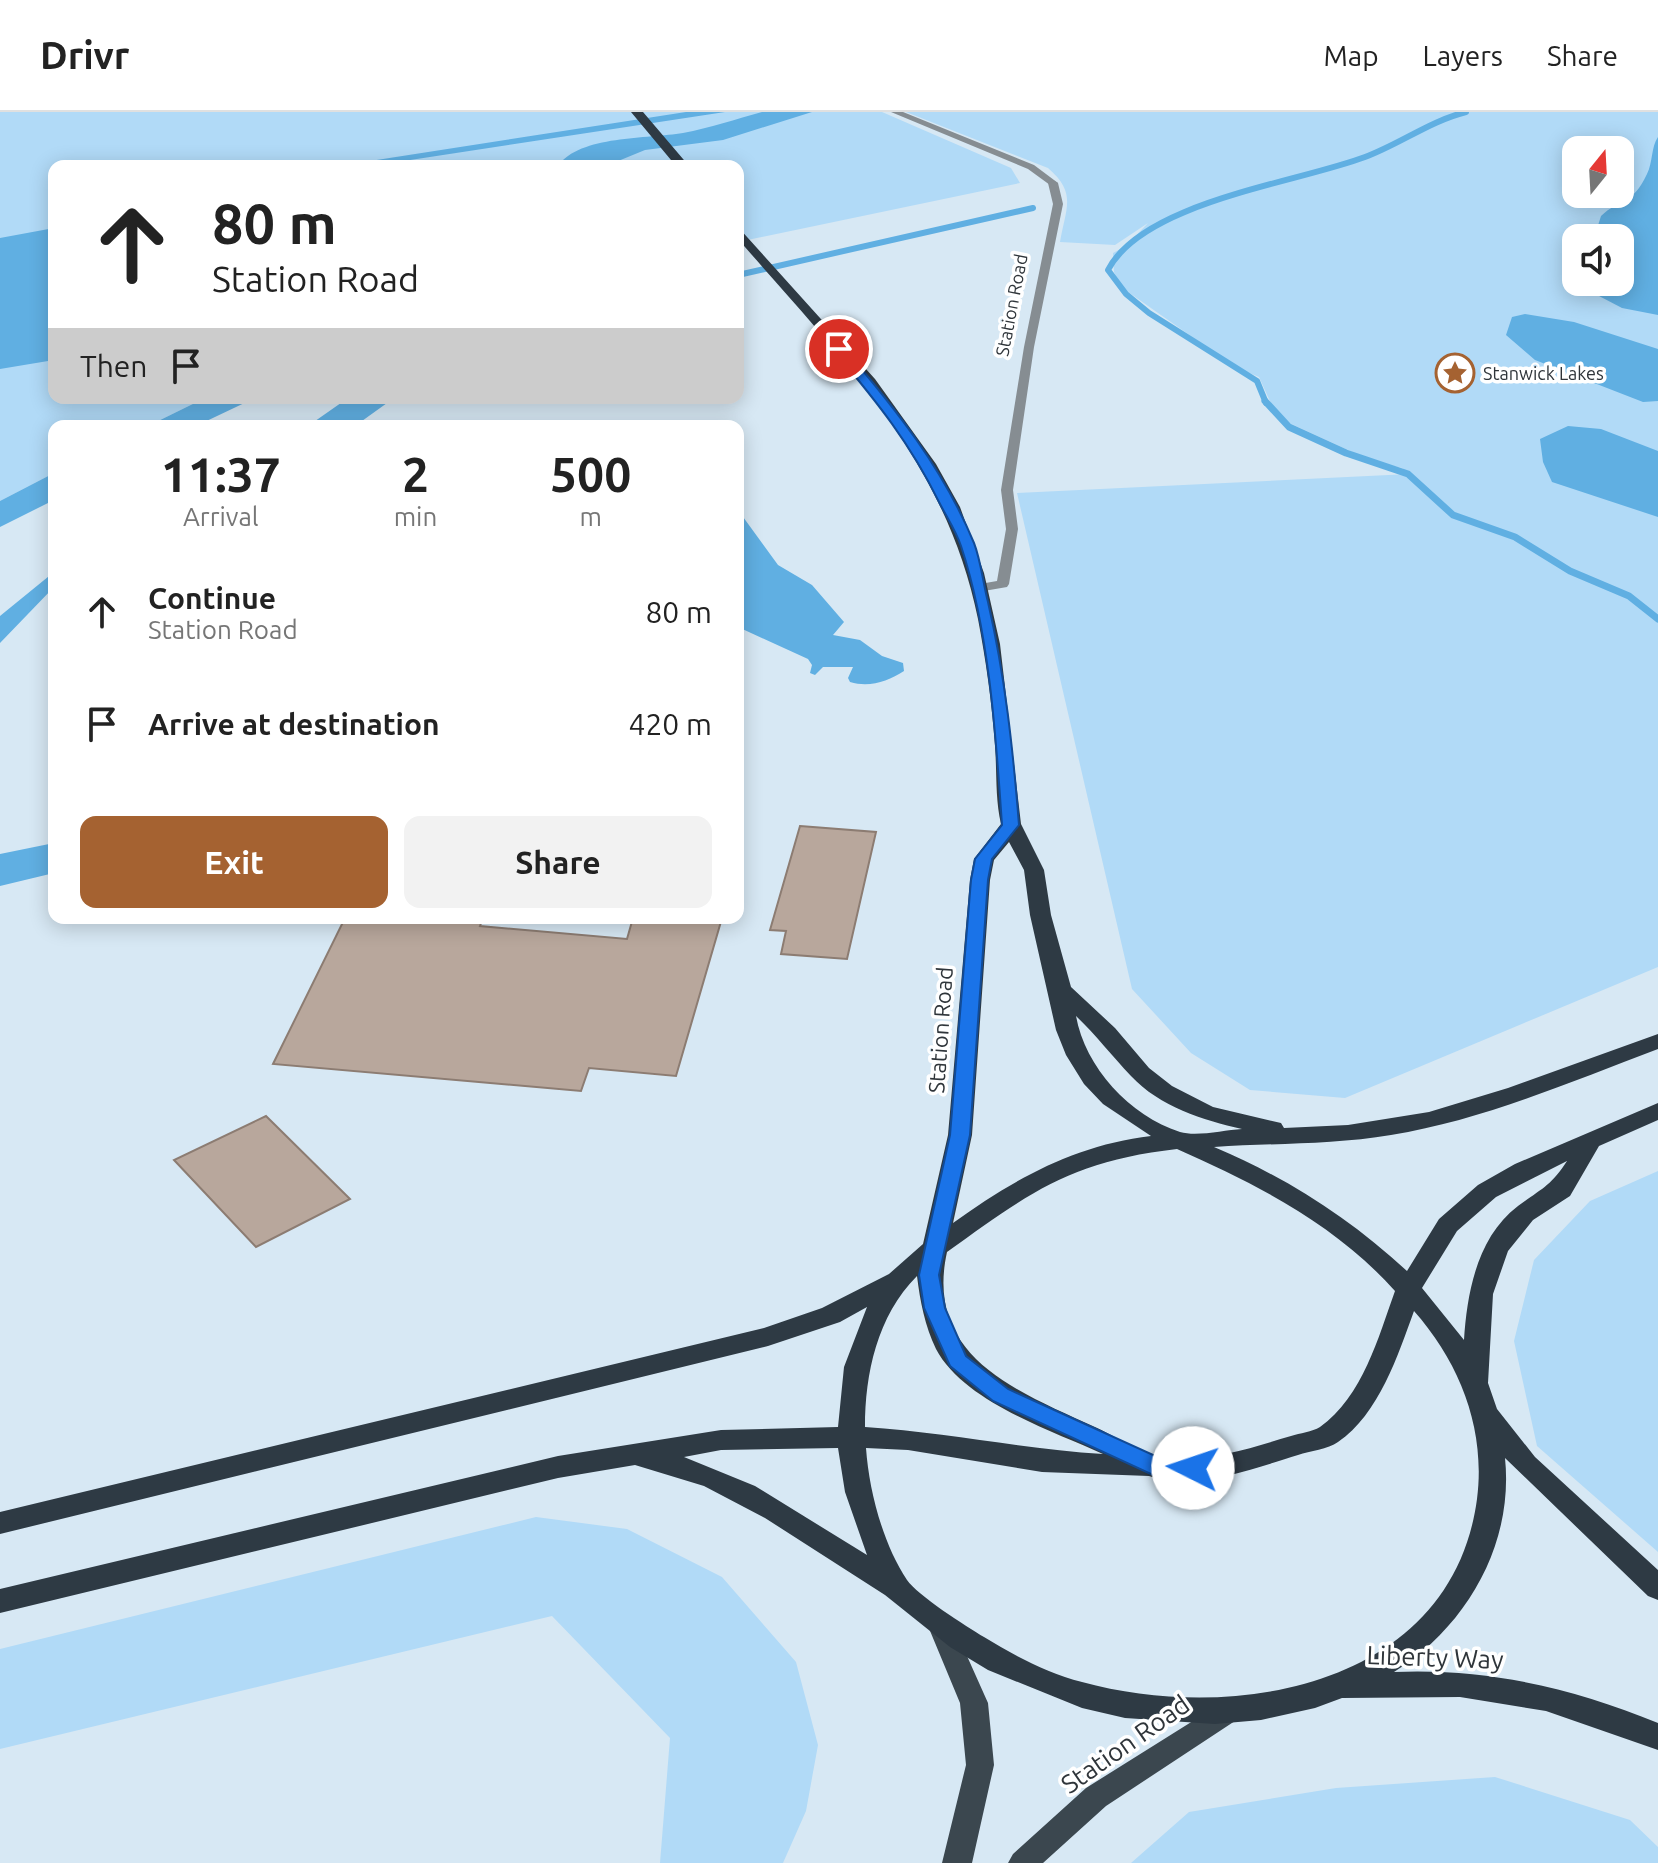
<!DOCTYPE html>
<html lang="en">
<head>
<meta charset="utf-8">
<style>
	body { margin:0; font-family:Ubuntu,sans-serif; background:#f2f2f2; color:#222; height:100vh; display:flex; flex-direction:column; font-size:30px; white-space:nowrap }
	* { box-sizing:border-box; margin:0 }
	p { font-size:26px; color:#767676 }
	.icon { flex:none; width:44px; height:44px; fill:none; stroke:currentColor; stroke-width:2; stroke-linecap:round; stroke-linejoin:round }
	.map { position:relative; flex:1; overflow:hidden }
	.side { position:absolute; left:48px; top:308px; width:696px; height:504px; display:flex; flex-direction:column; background:#fff; border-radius:16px; box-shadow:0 4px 20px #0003 }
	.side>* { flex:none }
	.banner { position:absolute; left:48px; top:48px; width:696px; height:244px; border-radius:16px; box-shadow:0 4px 20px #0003; background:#fff; color:#222; overflow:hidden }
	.needle { width:52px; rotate:18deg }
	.controls { position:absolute; left:1562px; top:24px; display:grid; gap:16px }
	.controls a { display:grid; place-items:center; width:72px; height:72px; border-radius:16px; background:#fff; box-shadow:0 4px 20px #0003; font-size:40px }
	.pin { position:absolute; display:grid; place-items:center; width:68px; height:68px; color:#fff; margin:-34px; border:4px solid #fff; border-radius:50%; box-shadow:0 2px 8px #0007 }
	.me { position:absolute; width:88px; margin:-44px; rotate:274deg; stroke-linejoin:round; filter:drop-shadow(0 0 6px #0008) }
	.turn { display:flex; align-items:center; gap:28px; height:168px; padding:0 32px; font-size:36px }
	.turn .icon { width:104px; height:104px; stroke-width:2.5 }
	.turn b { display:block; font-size:56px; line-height:68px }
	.then { display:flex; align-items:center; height:76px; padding:0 32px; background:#0003; gap:16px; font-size:30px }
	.eta { display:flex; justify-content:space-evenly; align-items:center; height:136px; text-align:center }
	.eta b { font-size:48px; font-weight:600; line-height:56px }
	.action { display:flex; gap:16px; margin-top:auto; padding:16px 32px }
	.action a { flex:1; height:92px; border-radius:16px; background:#a56231; color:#fff; font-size:32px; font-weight:600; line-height:92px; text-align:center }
	.action a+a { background:#f2f2f2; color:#222 }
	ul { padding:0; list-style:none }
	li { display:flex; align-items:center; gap:24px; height:112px; padding:0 32px }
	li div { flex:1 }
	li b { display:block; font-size:30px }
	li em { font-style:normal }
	header { display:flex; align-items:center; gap:48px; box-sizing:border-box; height:112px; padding:0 40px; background:#fff; border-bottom:2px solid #e0e0e0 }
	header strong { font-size:38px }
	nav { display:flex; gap:44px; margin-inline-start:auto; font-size:28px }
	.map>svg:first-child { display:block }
	.green { fill:#b1daf7; fill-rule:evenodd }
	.water { fill:#60afe2 }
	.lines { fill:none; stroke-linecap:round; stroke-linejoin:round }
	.stream-far1 { stroke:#60afe2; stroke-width:6 }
	.stream { stroke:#60afe2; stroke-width:7 }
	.building { fill:#b8a79c; stroke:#8c7c72; stroke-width:2 }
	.pedestrian { fill:#868d92; fill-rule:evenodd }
	.minor { fill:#868d92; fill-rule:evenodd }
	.primary { fill:#3b474f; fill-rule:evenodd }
	.trunk { fill:#2e3a44; fill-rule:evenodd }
	.route { fill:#1a73e8; stroke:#114b97; stroke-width:2 }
	.labels { text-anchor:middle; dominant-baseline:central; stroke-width:7; stroke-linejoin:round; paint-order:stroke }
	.far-street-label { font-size:18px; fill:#2f353a; stroke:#fff }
	.far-poi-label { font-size:18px; fill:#2f353a; stroke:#fff; text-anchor:start }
	.street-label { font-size:22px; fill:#2f353a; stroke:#fff }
	.near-street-label { font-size:26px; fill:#2f353a; stroke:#fff }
</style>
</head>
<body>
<header>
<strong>Drivr</strong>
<nav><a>Map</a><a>Layers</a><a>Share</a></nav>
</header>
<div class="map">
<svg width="1658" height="1751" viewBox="0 0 1658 1751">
	<rect width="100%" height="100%" fill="#d7e8f4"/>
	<path class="green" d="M0,0H882L1011,56L1020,71L738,130V54H54V286H205L148,314H54V361L0,389Z
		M906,0H1658V855L1345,986L1250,978L1191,941L1132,877L1017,381L1409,362L1402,356L1372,349L1287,310L1273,296L1259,265L1235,255L1121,175L1114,160L1113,141L1126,134L1148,111L1115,133L1060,130C1066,95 1077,81 1048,56ZM1576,38H1620V82H1576ZM1576,126H1620V170H1576Z
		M1658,1059V1440L1537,1334L1514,1229L1534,1148L1590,1089Z
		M536,1405L627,1417L722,1465L796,1550L818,1633L806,1699L783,1751H660L670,1626L552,1504L0,1637V1537Z
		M1495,1665L1630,1708L1658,1735V1751H1131L1189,1700L1336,1676Z"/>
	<path class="water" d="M686,0H725L371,54H338Z
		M762,0H812L723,28L645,38L606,54H558C580,23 648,27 683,21C710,16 736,7 762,0Z
		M1658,25V203L1622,196L1578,173L1580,170H1620V126H1594L1601,104C1620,86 1632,94 1647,62C1653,50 1651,35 1658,25Z
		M54,116V248L0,257V126Z
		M1525,202L1574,210L1658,237V289L1643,290L1535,248L1506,223L1512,205Z
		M205,286H255L196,314H148Z
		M348,286H394L355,314H308Z
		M1568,314L1601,317L1658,339V405L1552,370L1543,350L1540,327Z
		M54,361V388L0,415V389Z
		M738,398L778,453L812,473L844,510L833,523L860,528L882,544L903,551L904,559C888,569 870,576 850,570L848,566L853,555H823L815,563L810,561L812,553L808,547L738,515Z
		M54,460V475L0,531V504Z
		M54,731V761L0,774V742Z"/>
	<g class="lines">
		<path class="stream-far1" d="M738,163L1033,96
			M1266,291L1257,269L1149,201L1126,182L1108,158C1143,90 1296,71 1365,45C1400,32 1430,9 1466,0"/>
		<path class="stream" d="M1265,289L1289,315L1346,341L1408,362L1453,403L1515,425L1570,459L1629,484L1658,507"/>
	</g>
	<path class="building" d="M800,714L876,720L847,847L781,842L786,819L770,818Z
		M345,806H483L480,814L627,827L633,806H722L676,964L589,956L581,979L273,952Z
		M266,1004L350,1087L256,1135L174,1048Z"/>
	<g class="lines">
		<path class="pedestrian" d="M891,0H903L1034,53L1058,71L1050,73L1028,57Z"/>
		<path class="minor" d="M1053,68L1058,71L1063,92L1034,235L1013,378L1018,417L1009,472L1007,475L978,480L972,476L974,473L997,469L1006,417L1001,378L1024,235L1053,92L1048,71Z"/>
		<path class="primary" d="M941,1503L950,1506L988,1591L994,1653L972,1751H942L966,1653L960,1591L928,1514L932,1506Z
			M1228,1587L1238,1591L1242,1599L1238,1607L1106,1694L1043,1751H1008L1013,1742L1086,1676Z"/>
		<path class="trunk" d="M631,0H643L689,54H676Z
			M738,115L875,267L936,352L960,395L984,461L1000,532L1021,712L1044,758L1051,803L1071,875L1115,916L1149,956L1172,974L1213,995L1281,1011L1284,1016L1348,1013L1429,1000L1508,976L1658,922V937C1570,970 1483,1008 1391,1023C1332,1033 1272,1031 1214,1035C1287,1066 1348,1105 1407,1159L1439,1107L1478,1073L1515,1052L1658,991V1008L1599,1034L1570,1084L1533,1108L1508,1139L1493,1182L1488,1271L1497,1297L1535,1345L1658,1458V1488L1648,1484L1505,1346C1514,1433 1466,1515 1394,1560C1487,1556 1573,1576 1658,1611V1638L1546,1599L1460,1585L1342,1586L1315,1596L1261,1608L1215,1612L1125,1606L1082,1596L988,1558L950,1535L885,1483L765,1406L704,1374L635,1353L558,1366L0,1501V1477L558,1344L721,1318L838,1315L844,1255L867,1195L840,1210L768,1234L0,1422V1400L764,1216L822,1196L889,1162L923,1132L948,1023L970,768L974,747L1001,712C995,686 997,660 995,634C992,591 986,549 978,507C945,346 842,247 738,127ZM1009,730L1024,758L1030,803L1056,918L1066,943L1084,972L1103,992L1151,1024C1075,1033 1014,1067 953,1111L972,1023L990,768L994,748ZM1076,904C1096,923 1112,944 1131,964C1160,995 1203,1008 1242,1017C1224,1018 1197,1025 1180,1020C1130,1004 1085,955 1076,904ZM1177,1037C1258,1073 1335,1112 1395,1179C1378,1226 1363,1284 1320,1315C1312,1320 1300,1321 1291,1324C1250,1336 1210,1350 1167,1346C1144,1344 1115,1324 1095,1315C1017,1279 924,1245 947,1140C1030,1080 1072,1049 1177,1037ZM1567,1049C1551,1074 1541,1077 1518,1094C1477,1125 1467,1181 1464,1228L1422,1176L1457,1119L1496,1085ZM917,1164C920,1189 925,1214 936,1237C964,1290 1051,1318 1103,1342C1023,1337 945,1320 865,1315C865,1262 877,1204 917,1164ZM1414,1199C1460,1251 1486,1317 1477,1387C1452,1574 1236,1612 1082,1570C1047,1561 1015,1544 984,1525C967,1515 917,1483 907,1468C883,1432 869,1379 866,1336L908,1338L1042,1360L1149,1364C1194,1380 1255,1356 1298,1343C1310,1339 1328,1337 1338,1330C1379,1302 1398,1243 1414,1199ZM838,1336L845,1380L867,1443L755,1374L684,1345L721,1338Z"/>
	</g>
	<path class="route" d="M835,235H843C895,296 943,356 974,431C981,449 983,471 988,490C1005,564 1013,637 1019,713L992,747L988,768L970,1023L939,1163L945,1196L966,1244L1008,1277L1164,1348L1201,1350L1204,1356L1201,1362L1153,1363L993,1289L950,1254L924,1196L919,1163L950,1023L971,768L975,747L1002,713C996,624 989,518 961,434C956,419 946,404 939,390C910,331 877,290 835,240Z"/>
	<defs>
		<g id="sight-ring" transform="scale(2)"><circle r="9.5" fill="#fff" stroke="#a56231" stroke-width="1.5"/><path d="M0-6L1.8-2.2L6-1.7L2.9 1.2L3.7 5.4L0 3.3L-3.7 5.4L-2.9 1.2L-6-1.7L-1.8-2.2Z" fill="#a56231"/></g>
	</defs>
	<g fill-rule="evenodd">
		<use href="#sight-ring" x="1455" y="261"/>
	</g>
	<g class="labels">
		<g class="far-street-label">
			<text transform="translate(1011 193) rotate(-79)">Station Road</text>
		</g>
		<g class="far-poi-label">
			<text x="1483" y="261">Stanwick Lakes</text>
		</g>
		<g class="street-label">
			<text transform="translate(940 918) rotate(-86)">Station Road</text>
		</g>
		<g class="near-street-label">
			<text transform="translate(1435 1545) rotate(2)">Liberty Way</text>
			<text transform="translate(1125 1632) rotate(-35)">Station Road</text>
		</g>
	</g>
</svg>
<div class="controls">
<a><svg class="needle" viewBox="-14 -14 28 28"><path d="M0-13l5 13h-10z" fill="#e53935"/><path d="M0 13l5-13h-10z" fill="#767676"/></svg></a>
<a><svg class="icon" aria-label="sound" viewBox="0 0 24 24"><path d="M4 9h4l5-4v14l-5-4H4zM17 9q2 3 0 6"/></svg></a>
</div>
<div class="pin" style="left:839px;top:237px;background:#d93025"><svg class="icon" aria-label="arrive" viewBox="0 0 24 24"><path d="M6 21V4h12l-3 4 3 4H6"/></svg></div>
<svg class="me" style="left:1193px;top:1356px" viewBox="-20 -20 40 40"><circle r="19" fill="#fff"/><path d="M0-13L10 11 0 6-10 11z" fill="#1a73e8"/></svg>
<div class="banner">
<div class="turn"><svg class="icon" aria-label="ahead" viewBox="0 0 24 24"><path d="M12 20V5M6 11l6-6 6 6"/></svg><div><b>80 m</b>Station Road</div></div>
<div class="then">Then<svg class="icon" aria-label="arrive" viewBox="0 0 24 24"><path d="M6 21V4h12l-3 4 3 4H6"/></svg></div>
</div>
<section class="side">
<div class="eta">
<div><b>11:37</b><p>Arrival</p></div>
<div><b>2</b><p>min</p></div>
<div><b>500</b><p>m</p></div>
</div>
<ul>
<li><svg class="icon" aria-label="ahead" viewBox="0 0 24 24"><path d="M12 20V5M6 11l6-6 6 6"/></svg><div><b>Continue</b><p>Station Road</p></div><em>80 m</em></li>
<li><svg class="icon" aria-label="arrive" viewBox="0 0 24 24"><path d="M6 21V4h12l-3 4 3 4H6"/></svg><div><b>Arrive at destination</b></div><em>420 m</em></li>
</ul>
<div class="action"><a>Exit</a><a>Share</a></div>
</section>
</div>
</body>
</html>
